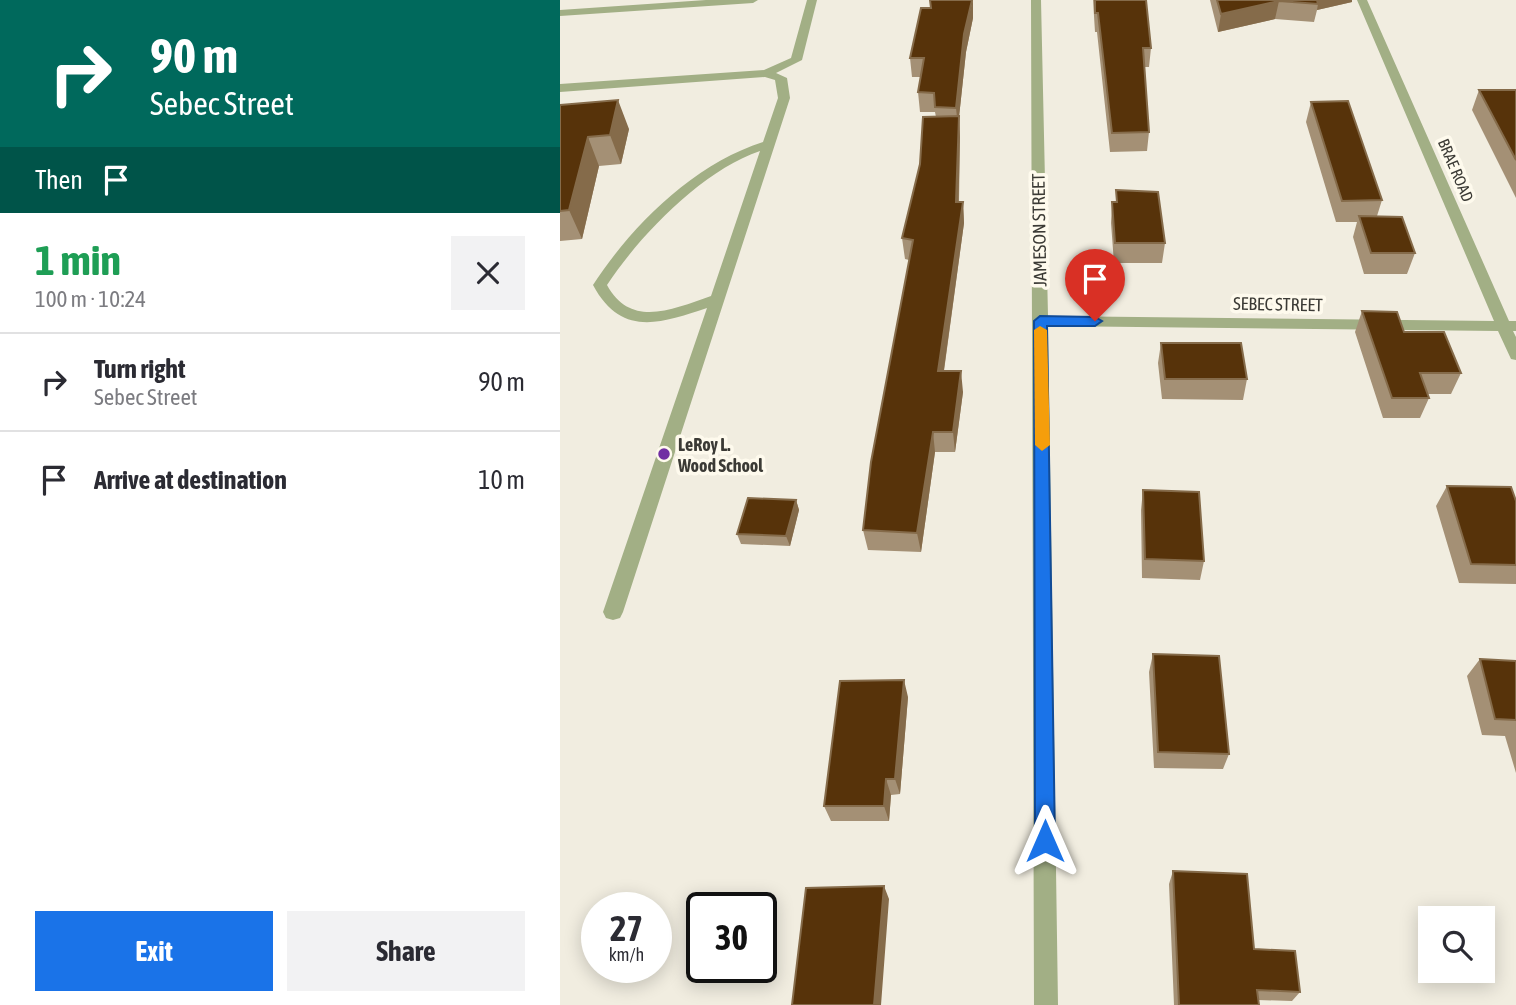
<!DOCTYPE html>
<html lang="en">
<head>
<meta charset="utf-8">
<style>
	body { margin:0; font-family:"Asap Condensed",sans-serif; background:#f2f2f3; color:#2b2b33; height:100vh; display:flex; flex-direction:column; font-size:26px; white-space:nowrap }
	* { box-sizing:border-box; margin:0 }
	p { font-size:23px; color:#7c7c81 }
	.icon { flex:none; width:38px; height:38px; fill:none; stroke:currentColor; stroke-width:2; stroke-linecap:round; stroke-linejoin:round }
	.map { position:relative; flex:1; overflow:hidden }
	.sheet { display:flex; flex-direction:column; background:#fff; width:560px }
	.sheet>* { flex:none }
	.guide { background:#00695c; color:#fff; overflow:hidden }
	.controls { position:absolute; left:858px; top:906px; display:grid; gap:14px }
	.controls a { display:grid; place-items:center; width:77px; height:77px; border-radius:0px; background:#fff; box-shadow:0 4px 18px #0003; font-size:35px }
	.speed { position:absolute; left:21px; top:892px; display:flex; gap:14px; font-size:35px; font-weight:700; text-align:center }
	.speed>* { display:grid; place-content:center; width:91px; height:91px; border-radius:50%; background:#fff; box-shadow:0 4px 18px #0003; line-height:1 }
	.speed small { font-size:18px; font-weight:400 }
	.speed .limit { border:4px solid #111; border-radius:10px; background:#fff; color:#111 }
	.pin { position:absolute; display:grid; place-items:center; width:60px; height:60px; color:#fff; margin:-72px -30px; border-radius:50% 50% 50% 0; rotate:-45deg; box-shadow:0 0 7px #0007 }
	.pin .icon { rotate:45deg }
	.me { position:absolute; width:77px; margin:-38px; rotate:0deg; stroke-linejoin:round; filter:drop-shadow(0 0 5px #0008) }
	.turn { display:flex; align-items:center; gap:24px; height:147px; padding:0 35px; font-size:32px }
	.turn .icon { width:91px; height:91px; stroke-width:2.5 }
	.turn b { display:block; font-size:49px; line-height:60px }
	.then { display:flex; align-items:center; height:66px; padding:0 35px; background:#0003; gap:14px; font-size:26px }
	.round { display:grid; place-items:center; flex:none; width:74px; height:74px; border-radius:0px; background:#f2f2f3 }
	.overview { display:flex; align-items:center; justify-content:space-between; height:119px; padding:0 35px }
	h1 { font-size:42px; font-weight:700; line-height:52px; color:#1e9e55 }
	.cta { display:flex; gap:14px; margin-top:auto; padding:14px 35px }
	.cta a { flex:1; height:80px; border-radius:0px; background:#1a73e8; color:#fff; font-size:28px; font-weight:700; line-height:80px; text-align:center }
	.cta a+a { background:#f2f2f3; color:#2b2b33 }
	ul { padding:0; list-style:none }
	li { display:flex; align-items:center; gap:21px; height:98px; padding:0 35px; border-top:2px solid #e1e1e2 }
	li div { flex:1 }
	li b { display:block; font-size:26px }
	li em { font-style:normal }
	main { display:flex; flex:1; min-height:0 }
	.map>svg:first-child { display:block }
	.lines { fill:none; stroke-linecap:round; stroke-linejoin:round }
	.minor { fill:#a2af85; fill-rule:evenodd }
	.wall { fill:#a49075 }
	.shaded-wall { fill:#856b4a }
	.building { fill:#57330a; stroke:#856b4a; stroke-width:2 }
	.route { fill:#1a73e8; stroke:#114b97; stroke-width:2 }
	.slow { fill:#f59e0b }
	.poi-dot { fill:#712ea3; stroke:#fefaed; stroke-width:2.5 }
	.labels { text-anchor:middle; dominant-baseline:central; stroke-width:7; stroke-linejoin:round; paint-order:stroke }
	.far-street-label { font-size:16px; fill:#3b3a35; stroke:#fefaed }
	.street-label { font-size:18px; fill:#3b3a35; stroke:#fefaed }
	.poi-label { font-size:18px; font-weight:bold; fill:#3b3a35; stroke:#fefaed; text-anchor:start }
</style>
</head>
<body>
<main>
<section class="sheet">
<div class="guide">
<div class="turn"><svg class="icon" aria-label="right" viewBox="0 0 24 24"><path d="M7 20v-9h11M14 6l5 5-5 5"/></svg><div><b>90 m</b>Sebec Street</div></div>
<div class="then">Then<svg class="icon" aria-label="arrive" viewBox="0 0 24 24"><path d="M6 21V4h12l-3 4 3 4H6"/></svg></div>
</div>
<div class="overview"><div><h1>1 min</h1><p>100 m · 10:24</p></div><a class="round"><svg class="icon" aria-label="close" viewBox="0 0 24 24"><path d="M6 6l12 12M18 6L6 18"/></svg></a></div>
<ul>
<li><svg class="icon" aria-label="right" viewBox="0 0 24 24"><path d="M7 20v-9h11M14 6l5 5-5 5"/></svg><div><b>Turn right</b><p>Sebec Street</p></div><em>90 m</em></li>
<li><svg class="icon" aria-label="arrive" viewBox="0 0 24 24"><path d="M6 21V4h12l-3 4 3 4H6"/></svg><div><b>Arrive at destination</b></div><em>10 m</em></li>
</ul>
<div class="cta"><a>Exit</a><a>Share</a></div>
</section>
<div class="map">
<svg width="956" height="1005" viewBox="0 0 956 1005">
	<rect width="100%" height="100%" fill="#f1ede0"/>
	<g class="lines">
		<path class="minor" d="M146,0H198L193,3L0,16V10Z
			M247,0H257L242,60L216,73L227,78L230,98L63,612L60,618L53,620L46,618L43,612L147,308C99,324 61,337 33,285C72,225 134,164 203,142L218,98L215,80L205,77L0,92V84L204,70L231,58ZM200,151L151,296C113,309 71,329 47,285C80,235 143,170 200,151Z
			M471,0H481L488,316L934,321L797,0H807L949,321H956V331H953L956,337V360L951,359L938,331L488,326L498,1005H474Z"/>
	</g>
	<path class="wall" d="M413,0V18L406,52L399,117L400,137L399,202H403L404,223L384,371L403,392L395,452H375L361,552L308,550L303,530L349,260L345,259L342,238L376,117L375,112H360L358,92L361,77H352L350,58L371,8Z
		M533,0H586L591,48L589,67H584L589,132L587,151L550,152L537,32H535Z
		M650,0H792V2L757,10L754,22L715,19L658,32Z
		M919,90H956V198L912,110Z
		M751,102L822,200L817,216L855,253L847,274H804L793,237L797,222H776L746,122Z
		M0,105L69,129L61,164L39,166L22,239L0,241Z
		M556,190L605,243L602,263H554L551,223L552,202H556Z
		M802,311L844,332L901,373L891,394H867L869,398L860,418H823L795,332Z
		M601,343L687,379L683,400L602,399L598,363Z
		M887,486L956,501V584L899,583L876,506Z
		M583,490L644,561L640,580L582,578L581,510Z
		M236,500L239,510L230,546L181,544L177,534Z
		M593,654L669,754L663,769L594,768L589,672Z
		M920,659L956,661V773L945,736L922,735L907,676Z
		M348,697L340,794L331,795L329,821H271L264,806Z
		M613,871L694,949L740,992L732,1001L698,1000L699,1005H614L609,884Z"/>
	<path class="shaded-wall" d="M413,0V18L406,52L399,117L400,137L398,223L396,202L398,127L396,108L404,34Z
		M753,0H792V2L757,10L758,4Z
		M719,1L715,19L658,32L661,14Z
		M58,100L69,129L61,164L50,135Z
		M28,137L39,166L22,239L9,210Z
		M403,202L404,223L381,391L378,371Z
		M401,371L403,392L395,452L393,432Z
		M373,432L375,452L361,552L357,533Z
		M236,500L239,510L230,546L226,536Z
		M344,680L348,697L340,794L335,779Z
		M326,779L331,795L329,821L324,806Z
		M324,886L329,899L321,1005H314Z"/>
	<path class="building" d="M370,0H412L404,34L396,108L375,107L374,93L358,92L364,58H350L361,8H371Z
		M535,0H586L591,48H583L589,132L552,133L538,13H535Z
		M657,0H757L758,4L719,1L661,14Z
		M919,90H956V160Z
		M58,100L50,135L28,137L9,210L0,211V105Z
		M788,101L822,200L782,201L751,102Z
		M399,116L396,202H403L378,371H401L393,432H373L357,533L303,530L311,462L353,240L342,238L360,164L363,117Z
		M556,190L598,192L605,243H555L552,202H557Z
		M799,216L842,217L855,253H811Z
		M802,311L837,312L844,332H884L901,373H860L869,398H832Z
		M601,343H681L687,379H605Z
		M887,486L951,487L956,501V565L911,564Z
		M583,490L639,492L644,561L585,559Z
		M188,498L236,500L226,536L177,534Z
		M593,654L659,656L669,754L598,752Z
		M920,659L956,661V720L935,719Z
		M344,680L335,779H326L324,806H264L280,681Z
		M613,871L687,874L694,949L735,951L740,992L697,990L699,1005H619Z
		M324,886L314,1005H232L246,888Z"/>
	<path class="route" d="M480,316L535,317L542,321L535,326H487L495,841L492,848L485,851L478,848L475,841L474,321Z"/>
	<path class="slow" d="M480,326L487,330L490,445L482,451L475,445L474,330Z"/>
	<circle class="poi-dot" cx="104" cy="454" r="7"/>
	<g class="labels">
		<g class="far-street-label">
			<text transform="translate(896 170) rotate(67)">BRAE ROAD</text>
		</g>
		<g class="street-label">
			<text transform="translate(479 230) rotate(-91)">JAMESON STREET</text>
			<text transform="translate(718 304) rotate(1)">SEBEC STREET</text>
		</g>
		<g class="poi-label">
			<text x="118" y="444">LeRoy L.<tspan x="118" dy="21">Wood School</tspan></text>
		</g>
	</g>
</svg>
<div class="controls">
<a><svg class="icon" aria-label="search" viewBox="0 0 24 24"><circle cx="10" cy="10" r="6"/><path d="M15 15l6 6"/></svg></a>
</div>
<div class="speed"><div>27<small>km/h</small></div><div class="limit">30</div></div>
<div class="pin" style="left:535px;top:321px;background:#d93025"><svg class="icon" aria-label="arrive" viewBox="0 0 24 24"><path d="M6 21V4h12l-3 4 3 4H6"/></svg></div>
<svg class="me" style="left:485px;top:841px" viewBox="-20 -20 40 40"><path d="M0-17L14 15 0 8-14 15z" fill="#1a73e8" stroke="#fff" stroke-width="4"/></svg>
</div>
</main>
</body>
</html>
